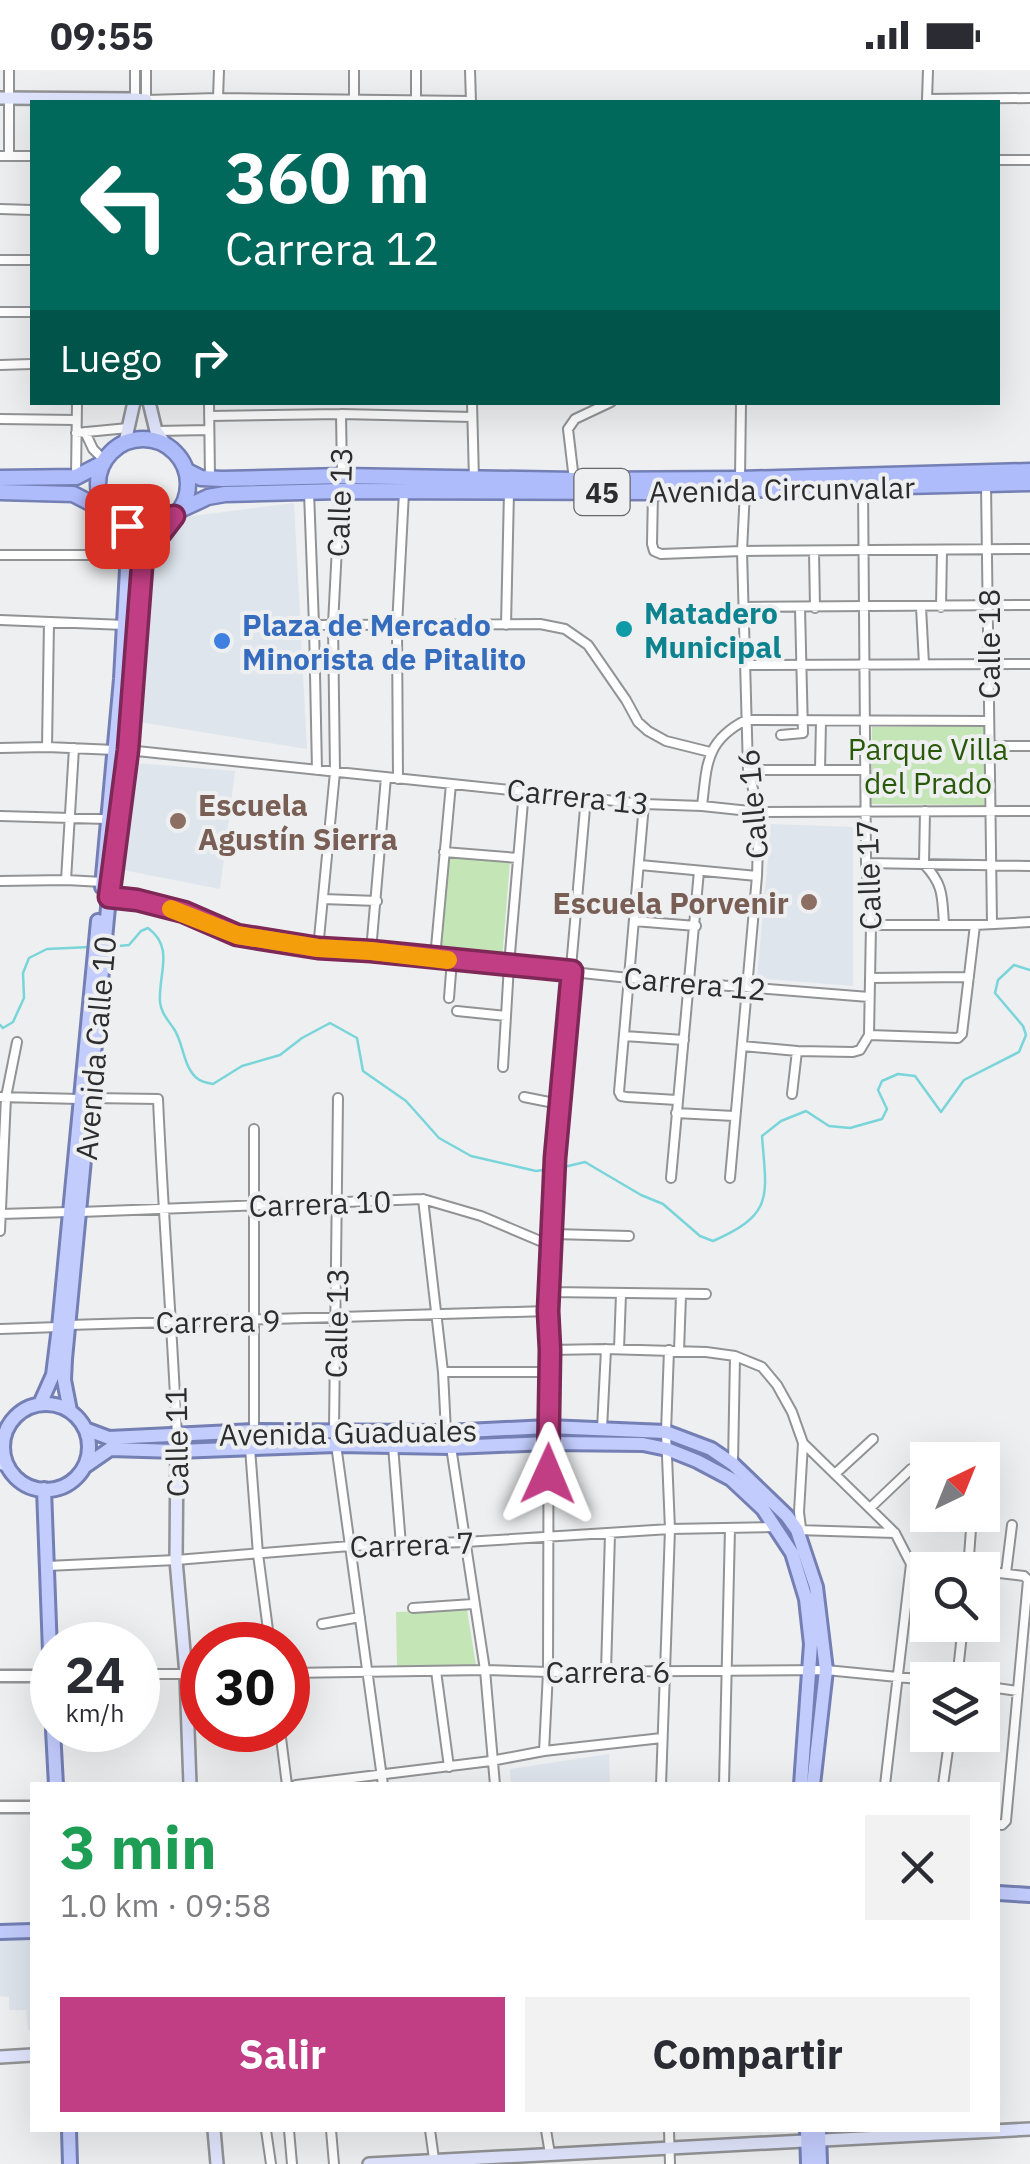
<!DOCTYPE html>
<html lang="es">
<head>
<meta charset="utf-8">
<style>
	body { margin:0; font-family:"IBM Plex Sans",sans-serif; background:#f2f2f3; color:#2b2b33; height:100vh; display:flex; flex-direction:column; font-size:38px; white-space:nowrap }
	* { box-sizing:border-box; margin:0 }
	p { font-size:32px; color:#7c7c81 }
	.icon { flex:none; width:55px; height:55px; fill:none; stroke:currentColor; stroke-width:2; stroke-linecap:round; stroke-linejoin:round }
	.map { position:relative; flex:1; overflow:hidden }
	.side { position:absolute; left:30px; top:1712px; width:970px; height:350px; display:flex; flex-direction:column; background:#fff; border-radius:0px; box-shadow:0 10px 40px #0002 }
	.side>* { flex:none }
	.guide { position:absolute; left:30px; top:30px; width:970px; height:305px; border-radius:0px; box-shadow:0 10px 40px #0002; background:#00695c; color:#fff; overflow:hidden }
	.needle { width:65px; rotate:43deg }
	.fabs { position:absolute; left:910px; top:1372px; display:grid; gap:20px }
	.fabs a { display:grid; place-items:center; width:90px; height:90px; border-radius:0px; background:#fff; box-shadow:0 10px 40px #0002; font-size:50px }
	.speed { position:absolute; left:30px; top:1552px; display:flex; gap:20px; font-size:50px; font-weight:700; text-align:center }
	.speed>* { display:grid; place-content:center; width:130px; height:130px; border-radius:50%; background:#fff; box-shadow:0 10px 40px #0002; line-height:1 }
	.speed small { font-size:25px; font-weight:400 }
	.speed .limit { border:15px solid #d22; background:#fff; color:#111 }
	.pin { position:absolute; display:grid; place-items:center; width:85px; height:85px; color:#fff; margin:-42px; border-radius:20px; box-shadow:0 5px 15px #0006 }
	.me { position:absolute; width:110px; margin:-55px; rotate:1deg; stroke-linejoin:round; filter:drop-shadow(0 0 8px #0008) }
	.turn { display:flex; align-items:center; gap:35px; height:210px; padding:0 30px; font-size:45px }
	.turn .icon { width:130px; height:130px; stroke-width:2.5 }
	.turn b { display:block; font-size:70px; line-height:85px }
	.then { display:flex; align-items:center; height:95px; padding:0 30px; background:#0003; gap:20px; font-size:38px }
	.round { display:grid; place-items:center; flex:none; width:105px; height:105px; border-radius:0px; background:#f2f2f3 }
	.head { display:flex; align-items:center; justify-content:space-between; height:170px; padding:0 30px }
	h1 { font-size:60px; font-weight:700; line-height:75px; color:#1e9e55 }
	.cta { display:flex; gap:20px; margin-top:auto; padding:20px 30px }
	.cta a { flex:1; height:115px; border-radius:0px; background:#c13e84; color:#fff; font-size:40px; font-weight:700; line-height:115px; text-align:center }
	.cta a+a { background:#f2f2f3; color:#2b2b33 }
	.status { display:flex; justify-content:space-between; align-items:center; height:70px; padding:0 50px; background:#fff; direction:ltr }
	.status svg { height:28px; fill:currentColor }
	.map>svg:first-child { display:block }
	.built { fill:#dfe5ed }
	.green { fill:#c4e6b7 }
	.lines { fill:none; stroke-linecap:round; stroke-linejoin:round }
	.stream { stroke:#79d5da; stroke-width:2.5 }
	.minor-casing { stroke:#929394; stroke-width:12 }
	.tertiary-casing { stroke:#929394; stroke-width:15 }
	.secondary-casing { stroke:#929394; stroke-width:16 }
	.primary-casing { stroke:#747fb4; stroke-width:18 }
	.trunk-casing { stroke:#747fb4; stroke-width:19 }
	.minor { stroke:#fff; stroke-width:8 }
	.tertiary { stroke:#fff; stroke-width:10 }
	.secondary { stroke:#e1e6fe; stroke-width:11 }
	.primary { stroke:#c3cdfd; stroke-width:12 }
	.trunk { stroke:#afbcfc; stroke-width:14 }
	.route-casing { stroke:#7d2856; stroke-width:25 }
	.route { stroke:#c13e84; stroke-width:18 }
	.slow { stroke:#f59e0b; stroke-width:18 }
	.culture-dot { fill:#0f9aa8; stroke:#eeeff0; stroke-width:4 }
	.shop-dot { fill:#3f7fe0; stroke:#eeeff0; stroke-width:4 }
	.education-dot { fill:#8d6e63; stroke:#eeeff0; stroke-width:4 }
	.labels { text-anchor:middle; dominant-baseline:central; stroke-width:8; stroke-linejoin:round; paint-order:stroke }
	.shield { fill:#eeeff0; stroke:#676768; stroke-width:2.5 }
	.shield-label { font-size:28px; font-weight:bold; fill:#2d2d2e }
	.street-label { font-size:30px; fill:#2d2d2e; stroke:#eeeff0 }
	.culture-label { font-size:30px; font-weight:bold; fill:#0d838f; stroke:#eeeff0; text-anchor:start }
	.shop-label { font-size:30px; font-weight:bold; fill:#366cbe; stroke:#eeeff0; text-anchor:start }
	.park-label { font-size:30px; fill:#285909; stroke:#eeeff0 }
	.education-label { font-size:30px; font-weight:bold; fill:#785e54; stroke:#eeeff0; text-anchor:start }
</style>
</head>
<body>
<div class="status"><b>09:55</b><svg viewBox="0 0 49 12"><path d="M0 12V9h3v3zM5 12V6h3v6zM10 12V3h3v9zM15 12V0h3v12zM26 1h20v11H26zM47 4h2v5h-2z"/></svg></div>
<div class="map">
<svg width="1030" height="2094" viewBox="0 0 1030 2094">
	<rect width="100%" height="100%" fill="#eeeff0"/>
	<path class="built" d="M294,433L307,679L133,651L150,491L184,447Z
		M134,693L235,701L220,819L123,800Z
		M771,754L853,757V916L757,908Z
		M609,1684L610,1715H511L510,1699Z
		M32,1869V1960L28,1961L26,1940H9V1927L0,1926V1870Z"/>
	<path class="green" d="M984,656V735L871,734L872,657Z
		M449,788L510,791L502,890L441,884Z
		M467,1540L476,1595L397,1598L396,1542Z"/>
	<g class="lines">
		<path class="stream" d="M108,877L129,875L141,861L148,858C175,878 158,904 160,932C161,943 168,950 174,959C184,974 183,998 198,1009C202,1012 208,1013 213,1014L242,996L280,985L302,968L330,953L357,968L363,1001L406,1031L439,1068L471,1086L536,1101L564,1097L585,1092L641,1125L663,1134L700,1166L713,1171C776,1144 766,1124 762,1066L781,1051L806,1041L829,1056L850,1058L882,1049L887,1039L878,1020L882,1011L898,1004L915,1006L941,1042L964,1010L1019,982L1026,965L1023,956L995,923L998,910L1014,895L1030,900
			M0,955L3,958L13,952L24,928L23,903L29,888L47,879L90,877"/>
		<g class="minor-casing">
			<path id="minor" d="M9,0V86
				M146,0V30L218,28L471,31
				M354,0V30
				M416,0V32
				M470,0L471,32
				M218,28L219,0
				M135,29V0
				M927,29L1030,28
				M927,30L928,0
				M0,86H32
				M998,90H1030
				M0,139L32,140
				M0,190H32
				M0,242H32
				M0,295L32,294
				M209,332L210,408
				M472,332L474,410
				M341,344L342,405
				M209,346L341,344L472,347
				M0,349L76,350
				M156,361L209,360
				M85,362L93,379L104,390
				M76,363L128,358
				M76,407L77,332
				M740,408L741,332
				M574,410L568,359L575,349L611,332
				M986,414L992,854
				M309,422L314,555L317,700
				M653,422L652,474L654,481L661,484L742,481L1030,479
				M814,481L815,538
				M0,485H124
				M744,537L1030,535
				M921,537L924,594
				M941,537L942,480
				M0,550L125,555
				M314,555L540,554L565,559L588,575L626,630L638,652L648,661L666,671L710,682
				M506,555L509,422
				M746,595L1030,594
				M781,665L803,663L800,538
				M989,676H1030
				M47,677L49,552
				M0,678L47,677L115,680
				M127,680L644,734L702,736L759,742L1030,741
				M748,700H865
				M820,700L821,651
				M398,709L397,556L404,422
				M644,734L619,1022L621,1026L627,1027L677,1030
				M702,736C707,695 705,671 746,650L988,651
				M925,741L924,794C944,815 942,827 944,854
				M0,746L107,749
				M330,768L380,771
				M444,782L518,788
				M866,793L1030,796
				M640,795L757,806
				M66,810L74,678
				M0,811L66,810L103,812
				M109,827L137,830L185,842L237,865L318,879L371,881L629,908L869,927
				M323,829L377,831
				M634,851L696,856
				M871,855H975L1030,852
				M318,879L335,702L333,554L340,419
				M371,881L386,707
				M435,888L451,714
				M870,908L969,907
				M449,928L452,890
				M457,941L506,946
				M869,965L958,968L962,964L975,855
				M624,966L684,970
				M742,976L797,981L853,982L860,980L869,965L871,855L866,793L863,415
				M503,997L509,895L524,720
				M792,1024L797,981
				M0,1027L80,1029
				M524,1027L559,1034
				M91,1028L158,1029C163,1142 172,1254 177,1366
				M338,1028L334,1360L383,1715
				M676,1043L734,1046
				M671,1108L699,801
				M730,1108L757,806L759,742L748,700L742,481L745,420
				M423,1129L443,1302L446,1362
				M80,1142L423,1129L481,1146L552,1176
				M0,1144L69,1142
				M0,1161L6,1027L17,972
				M553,1164L629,1166
				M549,1222L706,1224
				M68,1255L548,1241
				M0,1259L59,1257
				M619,1279L621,1224
				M550,1280L606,1279L706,1282L735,1286L762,1297L777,1315L792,1342L803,1373L895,1463L911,1494
				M679,1281L681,1225
				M443,1302H549
				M602,1359L606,1279
				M254,1361V1059
				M393,1376L401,1475
				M451,1377L485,1600L495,1715
				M250,1378L258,1484L270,1575
				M733,1394L735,1286
				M836,1403L873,1369
				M870,1438L911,1399
				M801,1458L799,1442L803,1373
				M797,1460L895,1463
				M911,1494L977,1500
				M47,1496L176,1490L350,1476L465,1472L670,1459L776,1457
				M968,1500L971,1459
				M982,1501L1024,1506L1028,1510L1006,1751L1002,1755L998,1754
				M1006,1503L1012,1455
				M413,1538L473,1534
				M322,1554L360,1547
				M436,1601L449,1697
				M606,1601L610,1464
				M288,1603L485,1600L548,1602L826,1600L928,1610
				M138,1604H202
				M957,1610L963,1555
				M982,1616L1018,1621
				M280,1660L287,1715
				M544,1681L548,1602L549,1222L559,1034L586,727
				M296,1715L491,1691L544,1681L662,1668
				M661,1715L670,1459L666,1362L669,1280
				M724,1715L730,1458
				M885,1715L911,1494
				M943,1715L950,1665
				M266,2060L271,2094
				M289,2060L292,2094
				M331,2060L334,2094
				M430,2060L434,2089
				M546,2060L550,2084
				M669,2060L670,2094"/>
		</g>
		<g class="tertiary-casing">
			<path id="tertiary" d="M0,1606H51
				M0,1737H32"/>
		</g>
		<g class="secondary-casing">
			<path id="secondary" d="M0,28L135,29L146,30V32
				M149,332L156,361L166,375
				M125,372L134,332
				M0,1369L4,1366
				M177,1375L176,1490L186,1604L190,1715
				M0,1393L8,1396
				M0,1987L32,1985
				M214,2060L217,2094
				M369,2094L1030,2059"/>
		</g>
		<g class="primary-casing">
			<path id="primary" d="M102,817L121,609L127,499L113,447
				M40,1334L53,1305L59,1257L98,851
				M3 1377a43 43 0 1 1 86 0a43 43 0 1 1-86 0Z
				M70,1341L64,1310L65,1289L109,827L127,680L142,496L144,485L174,446
				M85,1359L109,1368L254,1361L446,1362L548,1357L666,1362L711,1379L733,1394L787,1446L797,1460L816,1517L826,1600L813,1715
				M84,1397L110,1379L177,1381L336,1375L451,1377L548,1373L643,1374L667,1379L697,1391L731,1409L763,1439L792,1483L806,1529L811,1574L801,1715
				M44,1419L52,1636
				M53,1660L56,1715
				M998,1823L1030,1825
				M0,1862L32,1861
				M69,2060L70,2094
				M807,2060L808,2094
				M819,2060L820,2094"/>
		</g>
		<g class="trunk-casing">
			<path id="trunk" d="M98 414a45 45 0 1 1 90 0a45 45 0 1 1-90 0Z
				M187,401L201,408L222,409L342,406L574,410L740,409L1030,401
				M0,408L76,407L101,394
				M0,422L73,424L106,441
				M178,441L208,427L225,424L340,421L653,422L1030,413"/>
		</g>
		<use href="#minor" class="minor"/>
		<use href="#tertiary" class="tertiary"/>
		<use href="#secondary" class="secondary"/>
		<use href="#primary" class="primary"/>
		<use href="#trunk" class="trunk"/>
	</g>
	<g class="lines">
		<g class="route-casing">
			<path id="route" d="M127,456C146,459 158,457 174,446L144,485L142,496L128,680L109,827L137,830L184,842L237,865L318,878L371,881L572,901L555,1088L548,1241L550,1280L548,1404"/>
		</g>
		<use href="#route" class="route"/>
		<path class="slow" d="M171,839L237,865L318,878L371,881L448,890"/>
	</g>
	<circle class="culture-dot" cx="624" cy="559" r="10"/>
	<circle class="shop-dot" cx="222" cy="571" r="10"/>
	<g class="education-dot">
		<circle cx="178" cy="751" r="10"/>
		<circle cx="809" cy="832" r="10"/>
	</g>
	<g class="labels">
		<rect class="shield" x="574.5" y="399" width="55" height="46" rx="8"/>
		<g class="shield-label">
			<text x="602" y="422">45</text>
		</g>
		<g class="street-label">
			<text transform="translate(782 419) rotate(-1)">Avenida Circunvalar</text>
			<text transform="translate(339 432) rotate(-88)">Calle 13</text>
			<text transform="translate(988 574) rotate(-90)">Calle 18</text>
			<text transform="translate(578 726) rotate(6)">Carrera 13</text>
			<text transform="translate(752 734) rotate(-95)">Calle 16</text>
			<text transform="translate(868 805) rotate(-92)">Calle 17</text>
			<text transform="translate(695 913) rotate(5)">Carrera 12</text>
			<text transform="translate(95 978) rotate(-85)">Avenida Calle 10</text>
			<text transform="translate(320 1133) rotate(-2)">Carrera 10</text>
			<text transform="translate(218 1251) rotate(-1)">Carrera 9</text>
			<text transform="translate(336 1253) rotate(-89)">Calle 13</text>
			<text transform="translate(348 1362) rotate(-1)">Avenida Guaduales</text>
			<text transform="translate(176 1372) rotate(-91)">Calle 11</text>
			<text transform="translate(412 1474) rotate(-2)">Carrera 7</text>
			<text x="608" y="1601">Carrera 6</text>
		</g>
		<g class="culture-label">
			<text x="644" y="542">Matadero<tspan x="644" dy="34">Municipal</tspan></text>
		</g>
		<g class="shop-label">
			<text x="242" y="554">Plaza de Mercado<tspan x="242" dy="34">Minorista de Pitalito</tspan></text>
		</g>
		<g class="park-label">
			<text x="928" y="678">Parque Villa<tspan x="928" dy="34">del Prado</tspan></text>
		</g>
		<g class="education-label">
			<text x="198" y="734">Escuela<tspan x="198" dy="34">Agustín Sierra</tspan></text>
			<text x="789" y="832" text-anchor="end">Escuela Porvenir</text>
		</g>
	</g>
</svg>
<div class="fabs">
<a><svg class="needle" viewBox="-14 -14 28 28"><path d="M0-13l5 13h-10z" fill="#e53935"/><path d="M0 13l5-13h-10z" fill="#7c7c81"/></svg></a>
<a><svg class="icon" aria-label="search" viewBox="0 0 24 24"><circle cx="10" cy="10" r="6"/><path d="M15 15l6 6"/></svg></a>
<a><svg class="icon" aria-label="layers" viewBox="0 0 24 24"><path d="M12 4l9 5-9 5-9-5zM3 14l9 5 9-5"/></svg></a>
</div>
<div class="speed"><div>24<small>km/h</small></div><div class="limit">30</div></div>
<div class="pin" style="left:127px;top:456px;background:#d93025"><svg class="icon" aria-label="arrive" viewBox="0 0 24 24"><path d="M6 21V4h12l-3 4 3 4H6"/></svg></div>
<svg class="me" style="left:548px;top:1404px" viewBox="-20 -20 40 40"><path d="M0-17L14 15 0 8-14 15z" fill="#c13e84" stroke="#fff" stroke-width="4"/></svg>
<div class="guide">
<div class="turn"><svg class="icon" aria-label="left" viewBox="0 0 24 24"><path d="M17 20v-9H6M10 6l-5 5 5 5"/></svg><div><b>360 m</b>Carrera 12</div></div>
<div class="then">Luego<svg class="icon" aria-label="right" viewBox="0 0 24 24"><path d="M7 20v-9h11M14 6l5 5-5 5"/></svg></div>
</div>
<section class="side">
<div class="head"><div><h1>3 min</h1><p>1.0 km · 09:58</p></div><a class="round"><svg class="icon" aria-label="close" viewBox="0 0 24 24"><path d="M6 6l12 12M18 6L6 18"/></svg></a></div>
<div class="cta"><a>Salir</a><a>Compartir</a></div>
</section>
</div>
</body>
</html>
